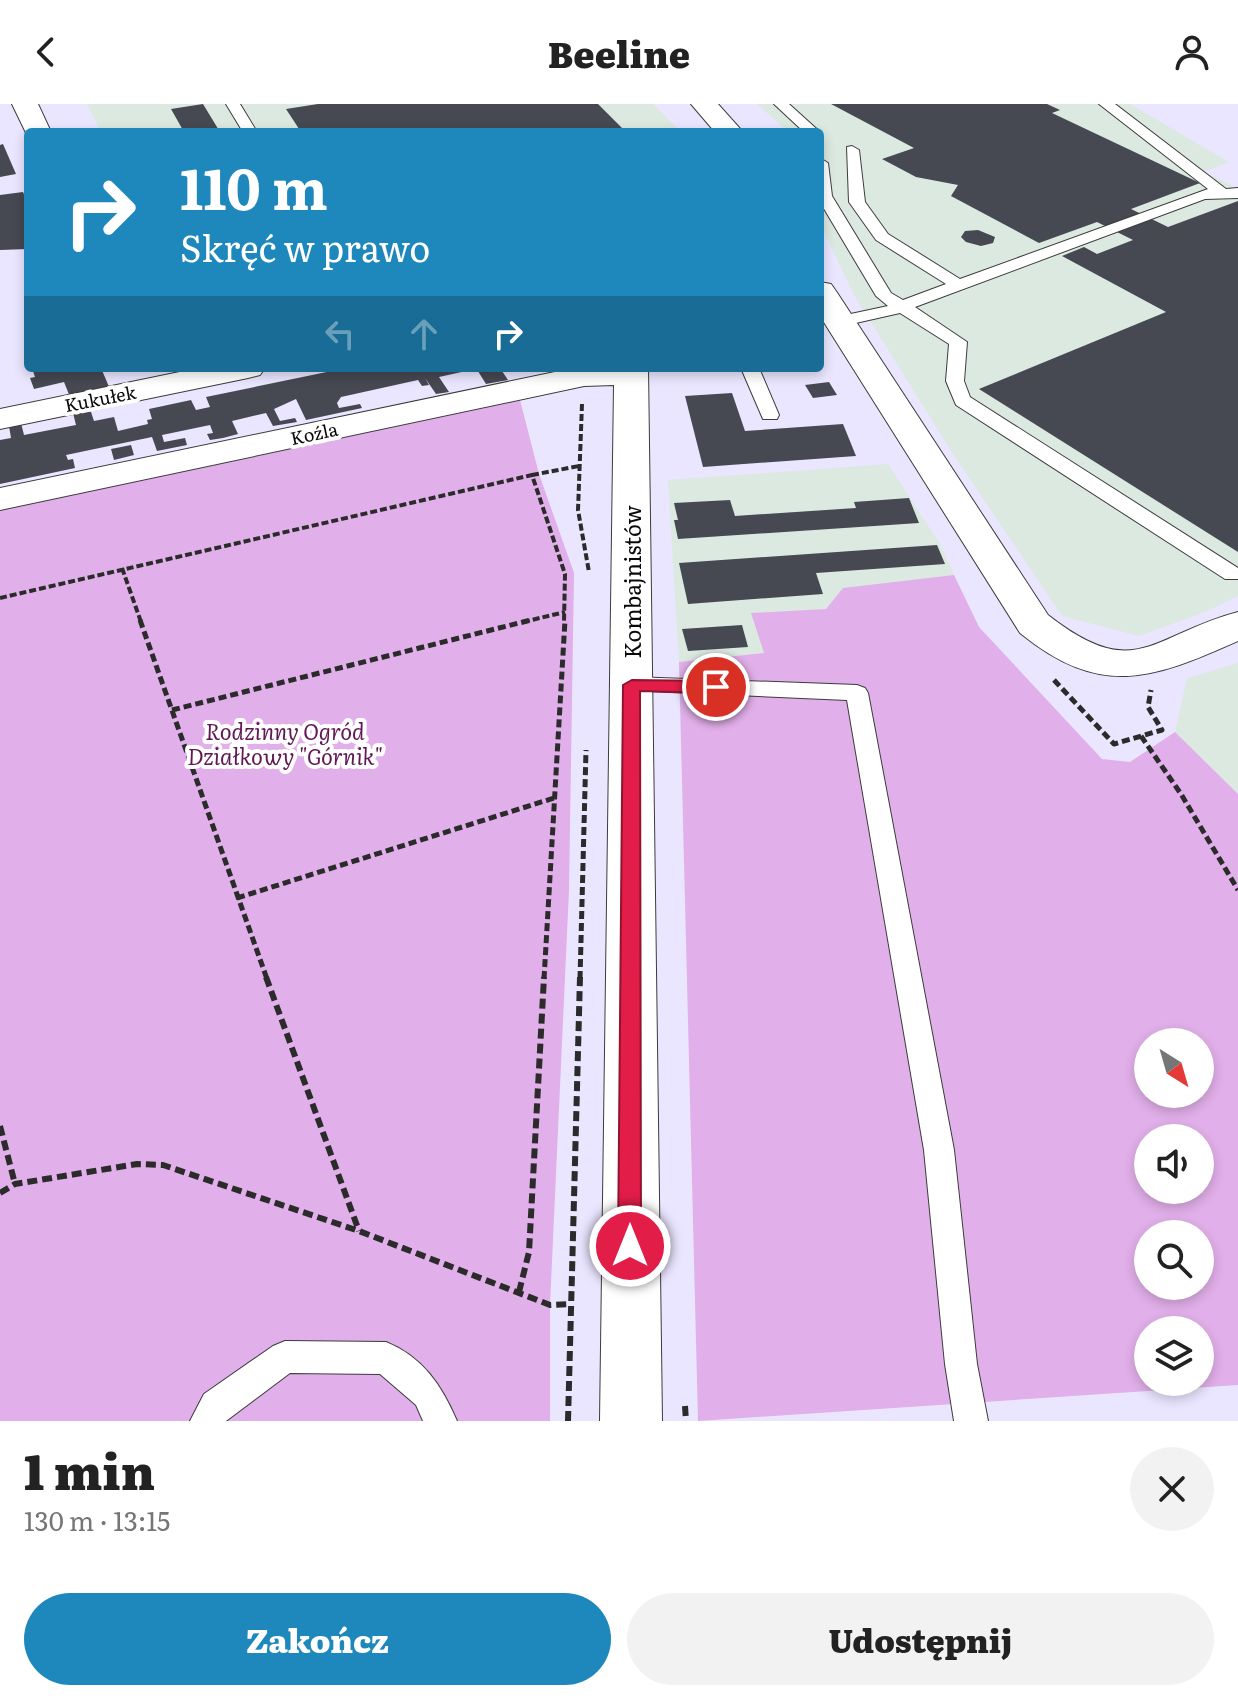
<!DOCTYPE html>
<html lang="pl">
<head>
<meta charset="utf-8">
<style>
	body { margin:0; font-family:Literata,serif; background:#f2f2f2; color:#222; height:100vh; display:flex; flex-direction:column; font-size:30px; white-space:nowrap }
	* { box-sizing:border-box; margin:0 }
	p { font-size:26px; color:#767676 }
	.icon { flex:none; width:44px; height:44px; fill:none; stroke:currentColor; stroke-width:2; stroke-linecap:round; stroke-linejoin:round }
	.map { position:relative; height:1317px; overflow:hidden }
	.drawer { display:flex; flex-direction:column; background:#fff; flex:1 }
	.drawer>* { flex:none }
	.top-card { position:absolute; left:24px; top:24px; width:800px; height:244px; border-radius:8px; box-shadow:0 4px 12px #0003; background:#1e88bc; color:#fff; overflow:hidden }
	.needle { width:52px; rotate:143deg }
	.fabs { position:absolute; left:1134px; top:924px; display:grid; gap:16px }
	.fabs a { display:grid; place-items:center; width:80px; height:80px; border-radius:50%; background:#fff; box-shadow:0 4px 12px #0003; font-size:40px }
	.pin { position:absolute; display:grid; place-items:center; width:68px; height:68px; color:#fff; margin:-34px; border:4px solid #fff; border-radius:50%; box-shadow:0 2px 8px #0007 }
	.me { position:absolute; width:88px; margin:-44px; rotate:0deg; stroke-linejoin:round; filter:drop-shadow(0 0 6px #0008) }
	.turn { display:flex; align-items:center; gap:28px; height:168px; padding:0 24px; font-size:36px }
	.turn .icon { width:104px; height:104px; stroke-width:2.5 }
	.turn b { display:block; font-size:56px; line-height:68px }
	.lanes { display:flex; align-items:center; height:76px; padding:0 24px; background:#0003; justify-content:center; gap:40px; direction:ltr }
	.lanes .off { opacity:.35 }
	.round { display:grid; place-items:center; flex:none; width:84px; height:84px; border-radius:42px; background:#f2f2f2 }
	.summary { display:flex; align-items:center; justify-content:space-between; height:136px; padding:0 24px }
	h1 { font-size:48px; font-weight:800; line-height:60px }
	.cta { display:flex; gap:16px; margin-top:auto; padding:16px 24px }
	.cta a { flex:1; height:92px; border-radius:48px; background:#1e88bc; color:#fff; font-size:32px; font-weight:800; line-height:92px; text-align:center }
	.cta a+a { background:#f2f2f2; color:#222 }
	header { display:flex; justify-content:space-between; align-items:center; height:104px; padding:0 24px; background:#fff; font-size:36px; font-weight:800 }
	.map>svg:first-child { display:block }
	.industrial { fill:#dce9e0 }
	.green { fill:#e1afe9; fill-rule:evenodd }
	.building { fill:#464852 }
	.lines { fill:none; stroke-linecap:round; stroke-linejoin:round }
	.service-casing { stroke:#3c3c3c; stroke-width:2 }
	.minor-casing { stroke:#3c3c3c; stroke-width:2 }
	.path-far2 { stroke:#2b2b2b; stroke-width:4; stroke-dasharray:7 3; stroke-linecap:butt }
	.path-far1 { stroke:#2b2b2b; stroke-width:5; stroke-dasharray:8 4; stroke-linecap:butt }
	.path { stroke:#2b2b2b; stroke-width:6; stroke-dasharray:10 5; stroke-linecap:butt }
	.service { fill:#fff; fill-rule:evenodd }
	.minor { fill:#fff; fill-rule:evenodd }
	.route { fill:#e11d48; stroke:#92132f; stroke-width:2 }
	.labels { text-anchor:middle; dominant-baseline:central; stroke-width:8; stroke-linejoin:round; paint-order:stroke }
	.far-street-label { font-size:18px; fill:#090909; stroke:#fff }
	.street-label { font-size:22px; fill:#090909; stroke:#fff }
	.park-label { font-size:22px; font-style:italic; fill:#611955; stroke:#fff }
</style>
</head>
<body>
<header><svg class="icon" aria-label="back" viewBox="0 0 24 24"><path d="M15 5l-7 7 7 7"/></svg>Beeline<svg class="icon" aria-label="person" viewBox="0 0 24 24"><circle cx="12" cy="8" r="4"/><path d="M4 21q1-7 8-7t8 7"/></svg></header>
<div class="map">
<svg width="1238" height="1317" viewBox="0 0 1238 1317">
	<rect width="100%" height="100%" fill="#eae6ff"/>
	<path class="industrial" d="M87,0H653L681,28H101Z
		M757,0H1130L1229,58L1204,68L1238,84V492L1205,508L1139,532L1062,512L951,347L854,191L820,120V28H788Z
		M888,360L940,440L954,471L843,484L826,505L752,509L764,549L679,558L668,376Z
		M1238,559V690L1175,628L1187,574Z"/>
	<path class="green" d="M519,292L539,370L574,469L569,786L550,1201V1317H0V405Z
		M954,471L979,523L1102,655L1130,658L1175,628L1238,690V1281L698,1317L679,558L764,549L751,509L826,505L843,484ZM1148,938H1200V990H1148ZM1148,1034H1200V1086H1148ZM1148,1130H1200V1182H1148ZM1148,1226H1200V1278H1148Z"/>
	<path class="building" d="M203,0L220,28H184L171,5Z
		M318,0H598L626,28H301L286,5Z
		M831,0H1047L1060,6L1052,9L1200,79L1131,105L1168,123L1238,97V448L979,285L1166,208L1062,152L1084,143L1097,150L1133,136L1097,118L1039,139L951,92L958,81L916,73L882,55L914,44Z
		M3,40L16,70L0,73V41Z
		M23,88L28,100V145L0,146V91Z
		M978,126L995,133L993,139L981,142L966,138L961,133L965,127Z
		M32,264H85L86,267L101,264L110,285L70,293L64,278L34,285L30,274L35,273Z
		M346,264L475,265L439,273L449,288L436,290L425,274L429,281L422,282L418,276L341,293L337,299L339,304L360,300L362,304L306,316L296,295L274,305L280,317L295,314L297,318L273,322L266,309L232,317L238,330L223,334L210,336L207,330L213,329L210,321L162,331L164,338L185,334L187,341L157,347L152,333L66,351L68,356L73,355L75,364L0,380V336L11,334L9,322L21,319L24,331L76,321L73,309L90,305L94,317L114,313L118,327L148,320L147,316L152,315L149,305L191,296L196,306L210,303L206,293Z
		M476,264H500L508,276L486,280Z
		M829,278L837,291L813,294L805,281Z
		M732,289L745,327L843,320L856,352L703,363L685,292Z
		M131,341L134,351L114,356L111,345Z
		M909,394L919,419L678,435L674,416H678L674,399L730,396L735,412L856,404L854,398Z
		M937,441L945,460L816,469L823,490L688,500L679,459Z
		M742,521L748,543L688,547L682,525Z"/>
	<g class="lines">
		<g class="service-casing">
			<path id="service" d="M226,0H240L257,28H243Z
				M774,0H789L820,28H804Z
				M1099,0H1115L1226,85L1238,84V94L1205,95L915,203L967,238L964,277L970,293L1238,464V475H1225L956,301L946,277L949,240L900,209L838,223L829,218L832,214L888,202L876,192L820,98V54L828,59L832,92L891,189L903,196L946,180L876,136L849,98L847,43L852,42L859,46L865,98L888,130L960,175L1208,85Z
				M741,264H759L779,311L777,315H763Z
				M632,573L857,581L865,584L868,589L954,1046L977,1260L988,1317H954L945,1260L924,1046L847,596L624,586L621,581L624,576Z
				M285,1237L386,1238C423,1253 442,1282 457,1317H423L416,1301L380,1270L290,1269L226,1317H190L204,1290L273,1242Z"/>
		</g>
		<g class="minor-casing">
			<path id="minor" d="M12,0H38L51,28H28V33Z
				M691,0H718L743,28H715Z
				M820,178L831,180L836,187L1048,511C1136,580 1151,531 1238,508V537C1151,576 1100,594 1020,529L820,212Z
				M199,264H265L260,271L248,274L0,325V305Z
				M574,264H648L662,1317H600L614,281L584,282L0,406V384Z"/>
		</g>
		<path class="path-far2" d="M582,300L578,406L589,468
			M532,371L579,362
			M122,464L141,518
			M0,494L532,371L565,470L564,518
			M523,518L565,508"/>
		<path class="path-far1" d="M140,516L267,875
			M1054,576L1114,640L1162,626L1148,603L1151,586
			M172,606L531,516
			M1141,632L1181,690L1238,786
			M237,794L554,694
			M544,875L565,516
			M580,875L586,646"/>
		<path class="path" d="M266,873L359,1127
			M0,1022L15,1080
			M0,1089L15,1080L137,1060L163,1061L359,1127L550,1201L570,1200
			M519,1188L529,1148L544,873
			M685,1302L686,1317
			M568,1317L580,873"/>
		<use href="#service" class="service"/>
		<use href="#minor" class="minor"/>
	</g>
	<path class="route" d="M632,576L716,577L725,583L716,589L640,587L641,1142L638,1149L630,1152L621,1149L618,1142L623,581Z"/>
	<g class="labels">
		<g class="far-street-label">
			<text transform="translate(100 294) rotate(-11)">Kukułek</text>
			<text transform="translate(314 329) rotate(-12)">Koźla</text>
		</g>
		<g class="street-label">
			<text transform="translate(631 478) rotate(-90)">Kombajnistów</text>
		</g>
		<g class="park-label">
			<text x="285" y="626">Rodzinny Ogród<tspan x="285" dy="25">Działkowy "Górnik"</tspan></text>
		</g>
	</g>
</svg>
<div class="fabs">
<a><svg class="needle" viewBox="-14 -14 28 28"><path d="M0-13l5 13h-10z" fill="#e53935"/><path d="M0 13l5-13h-10z" fill="#767676"/></svg></a>
<a><svg class="icon" aria-label="sound" viewBox="0 0 24 24"><path d="M4 9h4l5-4v14l-5-4H4zM17 9q2 3 0 6"/></svg></a>
<a><svg class="icon" aria-label="search" viewBox="0 0 24 24"><circle cx="10" cy="10" r="6"/><path d="M15 15l6 6"/></svg></a>
<a><svg class="icon" aria-label="layers" viewBox="0 0 24 24"><path d="M12 4l9 5-9 5-9-5zM3 14l9 5 9-5"/></svg></a>
</div>
<div class="pin" style="left:716px;top:583px;background:#d93025"><svg class="icon" aria-label="arrive" viewBox="0 0 24 24"><path d="M6 21V4h12l-3 4 3 4H6"/></svg></div>
<svg class="me" style="left:630px;top:1142px" viewBox="-20 -20 40 40"><circle r="17" fill="#e11d48" stroke="#fff" stroke-width="3"/><path d="M0-11L8 9 0 5-8 9z" fill="#fff"/></svg>
<div class="top-card">
<div class="turn"><svg class="icon" aria-label="right" viewBox="0 0 24 24"><path d="M7 20v-9h11M14 6l5 5-5 5"/></svg><div><b>110 m</b>Skręć w prawo</div></div>
<div class="lanes"><svg class="icon off" aria-label="left" viewBox="0 0 24 24"><path d="M17 20v-9H6M10 6l-5 5 5 5"/></svg><svg class="icon off" aria-label="ahead" viewBox="0 0 24 24"><path d="M12 20V5M6 11l6-6 6 6"/></svg><svg class="icon" aria-label="right" viewBox="0 0 24 24"><path d="M7 20v-9h11M14 6l5 5-5 5"/></svg></div>
</div>
</div>
<section class="drawer">
<div class="summary"><div><h1>1 min</h1><p>130 m · 13:15</p></div><a class="round"><svg class="icon" aria-label="close" viewBox="0 0 24 24"><path d="M6 6l12 12M18 6L6 18"/></svg></a></div>
<div class="cta"><a>Zakończ</a><a>Udostępnij</a></div>
</section>
</body>
</html>
